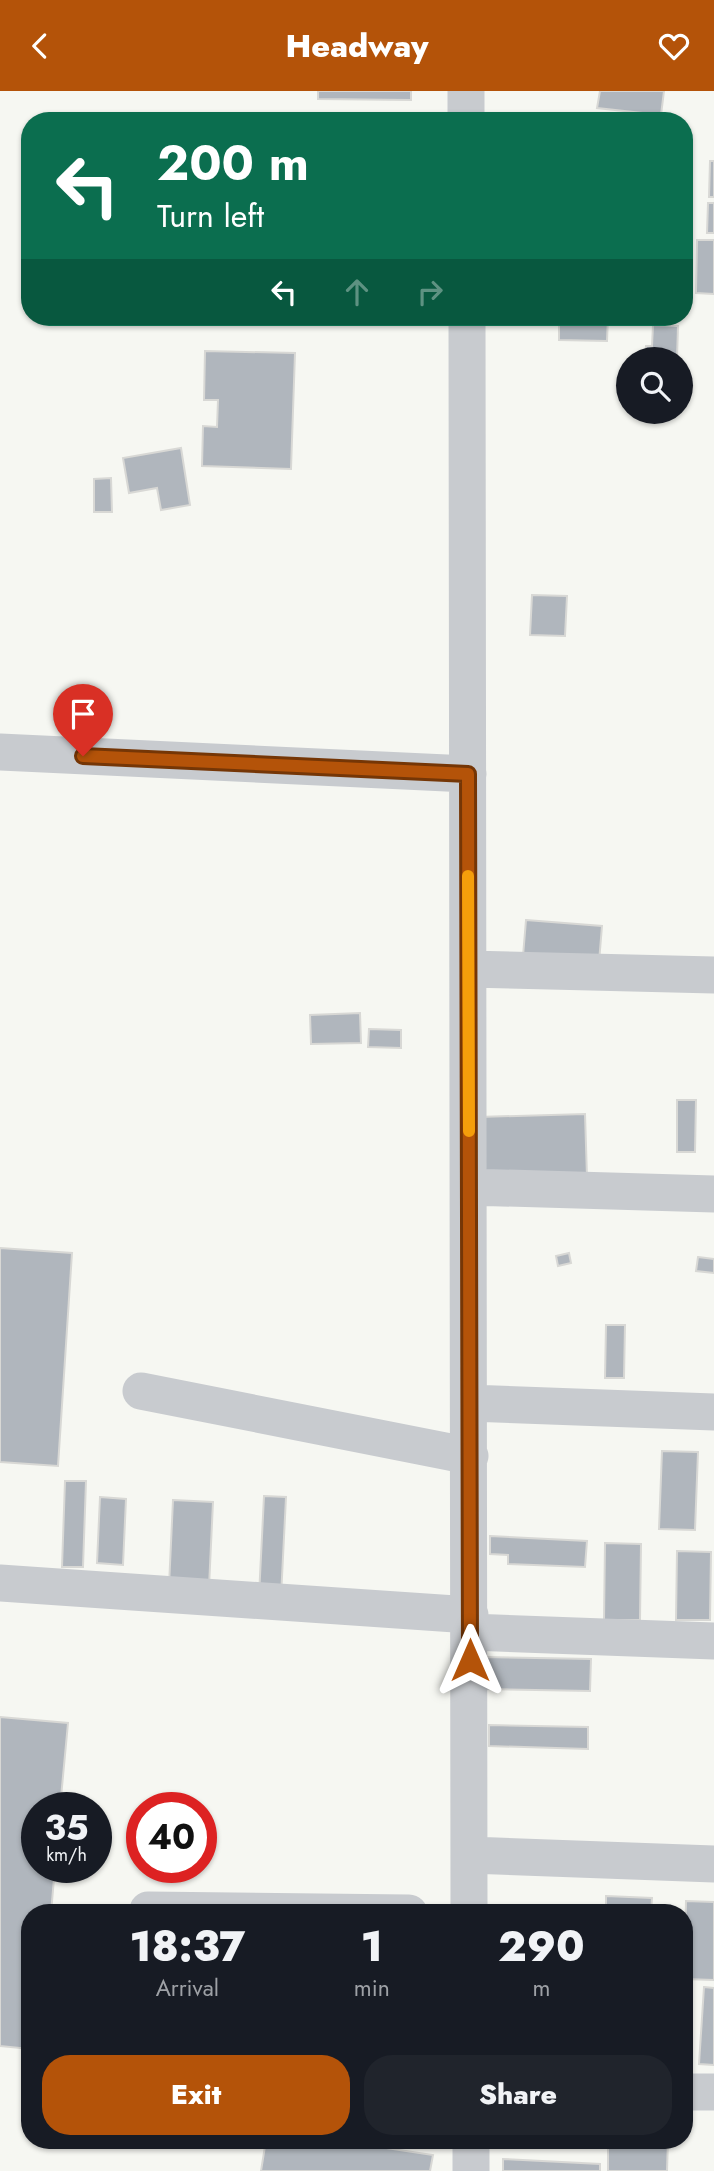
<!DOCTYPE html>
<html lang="en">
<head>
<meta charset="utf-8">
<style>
	body { margin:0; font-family:Jost,sans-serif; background:#20242c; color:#f1f3f6; height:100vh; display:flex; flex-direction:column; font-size:26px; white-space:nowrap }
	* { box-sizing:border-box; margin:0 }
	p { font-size:23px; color:#9ea1a6 }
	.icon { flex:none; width:38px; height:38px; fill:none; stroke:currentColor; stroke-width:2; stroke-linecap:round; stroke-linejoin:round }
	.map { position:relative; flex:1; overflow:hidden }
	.drawer { position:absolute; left:21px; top:1813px; width:672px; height:245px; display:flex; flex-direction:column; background:#171b24; border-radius:28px; box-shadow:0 2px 5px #0004 }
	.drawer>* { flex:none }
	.guide { position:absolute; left:21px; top:21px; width:672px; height:214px; border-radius:28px; box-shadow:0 2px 5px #0004; background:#0b6e4f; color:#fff; overflow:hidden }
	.buttons { position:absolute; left:616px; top:256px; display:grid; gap:14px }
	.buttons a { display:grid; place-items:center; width:77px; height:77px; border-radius:50%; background:#171b24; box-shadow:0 2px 5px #0004; font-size:35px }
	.speed { position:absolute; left:21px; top:1701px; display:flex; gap:14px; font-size:35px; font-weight:700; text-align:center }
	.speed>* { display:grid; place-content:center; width:91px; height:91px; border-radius:50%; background:#171b24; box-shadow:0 2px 5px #0004; line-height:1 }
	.speed small { font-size:18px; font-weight:400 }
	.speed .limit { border:10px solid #d22; background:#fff; color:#111 }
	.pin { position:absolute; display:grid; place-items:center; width:60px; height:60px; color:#fff; margin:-72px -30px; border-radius:50% 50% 50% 0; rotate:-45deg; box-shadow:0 0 7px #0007 }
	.pin .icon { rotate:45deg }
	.me { position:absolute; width:77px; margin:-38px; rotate:0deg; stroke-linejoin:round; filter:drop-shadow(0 0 5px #0008) }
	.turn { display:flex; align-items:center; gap:24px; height:147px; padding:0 21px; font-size:32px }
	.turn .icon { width:91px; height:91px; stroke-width:2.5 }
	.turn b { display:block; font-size:49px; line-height:60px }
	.lanes { display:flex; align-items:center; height:66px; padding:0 21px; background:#0003; justify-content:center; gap:35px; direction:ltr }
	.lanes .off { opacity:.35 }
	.eta { display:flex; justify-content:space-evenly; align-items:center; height:119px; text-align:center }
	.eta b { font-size:42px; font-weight:800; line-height:49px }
	.cta { display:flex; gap:14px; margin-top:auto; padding:14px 21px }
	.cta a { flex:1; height:80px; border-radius:28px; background:#b45309; color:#fff; font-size:28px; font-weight:800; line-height:80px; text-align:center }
	.cta a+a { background:#20242c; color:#f1f3f6 }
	header { display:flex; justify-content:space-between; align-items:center; height:91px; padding:0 21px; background:#b45309; color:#fff; font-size:32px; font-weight:800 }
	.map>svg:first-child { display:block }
	.building { fill:#b0b6bd; stroke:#d8d8d5; stroke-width:2 }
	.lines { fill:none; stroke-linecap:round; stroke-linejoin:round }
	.minor { stroke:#c8cbcf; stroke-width:37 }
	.route-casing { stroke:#753606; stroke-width:18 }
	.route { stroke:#b45309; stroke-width:12 }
	.slow { stroke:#f59e0b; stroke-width:12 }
</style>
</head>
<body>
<header><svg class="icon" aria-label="back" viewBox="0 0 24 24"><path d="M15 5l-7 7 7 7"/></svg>Headway<svg class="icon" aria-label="heart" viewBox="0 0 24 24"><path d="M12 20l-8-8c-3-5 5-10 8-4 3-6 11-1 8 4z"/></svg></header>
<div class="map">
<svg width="714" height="2080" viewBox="0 0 714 2080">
	<rect width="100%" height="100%" fill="#f6f7f2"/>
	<path class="building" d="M318,0H411V9L318,8Z
		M600,0H664L661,24L597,17Z
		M710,70H714V106H709Z
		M708,112H714V142H707Z
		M697,149H714V203L696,202Z
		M559,226H608L607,250L559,249Z
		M653,234L678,235L677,268H645L646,255H652Z
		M205,260L295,262L291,378L202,375L203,335L217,336L218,309H204Z
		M181,357L190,414L161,419L157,397L129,402L123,367Z
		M111,387L112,421H94V388Z
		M532,504L567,505L565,545L530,544Z
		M526,829L602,835L599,871L523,865Z
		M360,922L361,952L311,953L310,924Z
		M369,938L401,939V957L368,956Z
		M677,1009H696L695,1061H677Z
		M585,1023L587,1086L480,1089L478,1026Z
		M0,1157L72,1162L58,1375L0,1371Z
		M569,1162L571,1172L558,1175L556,1165Z
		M698,1166L714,1168V1182L696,1180Z
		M606,1234H625L624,1287H605Z
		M662,1360L698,1361L695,1439L659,1438Z
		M65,1390H86L83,1476H62Z
		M264,1405L286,1406L281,1506L259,1505Z
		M100,1406L126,1408L123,1474L97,1472Z
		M173,1409L213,1411L209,1496L169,1495Z
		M490,1445L587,1450L585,1476L508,1473V1464L490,1463Z
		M605,1452L641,1453L640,1529H604Z
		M677,1460L711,1461L710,1529H676Z
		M484,1566L591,1568L590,1600L484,1598Z
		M0,1626L68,1632L60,1717H37V1776H55L51,1822H30V1958L0,1955Z
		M489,1634L588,1636V1658L489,1655Z
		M606,1805L652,1807L651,1822H606Z
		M686,1810L714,1811V1889L684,1888Z
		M704,1896L714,1897V1974L699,1973Z
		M266,2049H333L433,2064L430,2080H261Z
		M608,2049H668L667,2080H608Z
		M503,2068L600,2073V2080H503Z"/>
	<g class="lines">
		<path class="minor" d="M466,0V30
			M467,226L469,1822
			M0,661L468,683
			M468,878L714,884
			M469,1096L714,1103
			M141,1300L470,1365
			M469,1312L714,1321
			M0,1492L470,1524
			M470,1541L714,1550
			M470,1764L714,1773
			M148,1819L409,1822
			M684,2001H714
			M471,2080V2049"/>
	</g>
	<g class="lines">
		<g class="route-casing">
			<path id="route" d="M83,665L468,683L470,1569"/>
		</g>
		<use href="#route" class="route"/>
		<path class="slow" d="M468,785L469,1040"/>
	</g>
</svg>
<div class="buttons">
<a><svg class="icon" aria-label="search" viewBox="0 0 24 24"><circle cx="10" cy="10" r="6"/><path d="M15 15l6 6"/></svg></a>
</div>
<div class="speed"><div>35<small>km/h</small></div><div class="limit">40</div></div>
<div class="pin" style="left:83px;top:665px;background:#d93025"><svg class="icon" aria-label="arrive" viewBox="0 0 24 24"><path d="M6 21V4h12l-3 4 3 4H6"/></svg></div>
<svg class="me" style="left:470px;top:1569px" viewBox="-20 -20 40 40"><path d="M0-17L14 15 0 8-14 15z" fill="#b45309" stroke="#fff" stroke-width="4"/></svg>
<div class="guide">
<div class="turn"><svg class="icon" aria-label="left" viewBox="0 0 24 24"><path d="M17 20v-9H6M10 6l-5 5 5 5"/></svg><div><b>200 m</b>Turn left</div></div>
<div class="lanes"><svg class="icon" aria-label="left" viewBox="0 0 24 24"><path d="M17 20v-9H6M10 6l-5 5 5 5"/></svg><svg class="icon off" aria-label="ahead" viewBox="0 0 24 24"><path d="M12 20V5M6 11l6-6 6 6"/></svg><svg class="icon off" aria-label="right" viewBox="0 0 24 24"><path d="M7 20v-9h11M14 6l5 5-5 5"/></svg></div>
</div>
<section class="drawer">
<div class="eta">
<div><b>18:37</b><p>Arrival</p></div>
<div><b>1</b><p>min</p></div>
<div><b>290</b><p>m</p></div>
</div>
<div class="cta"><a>Exit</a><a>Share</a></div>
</section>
</div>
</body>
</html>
